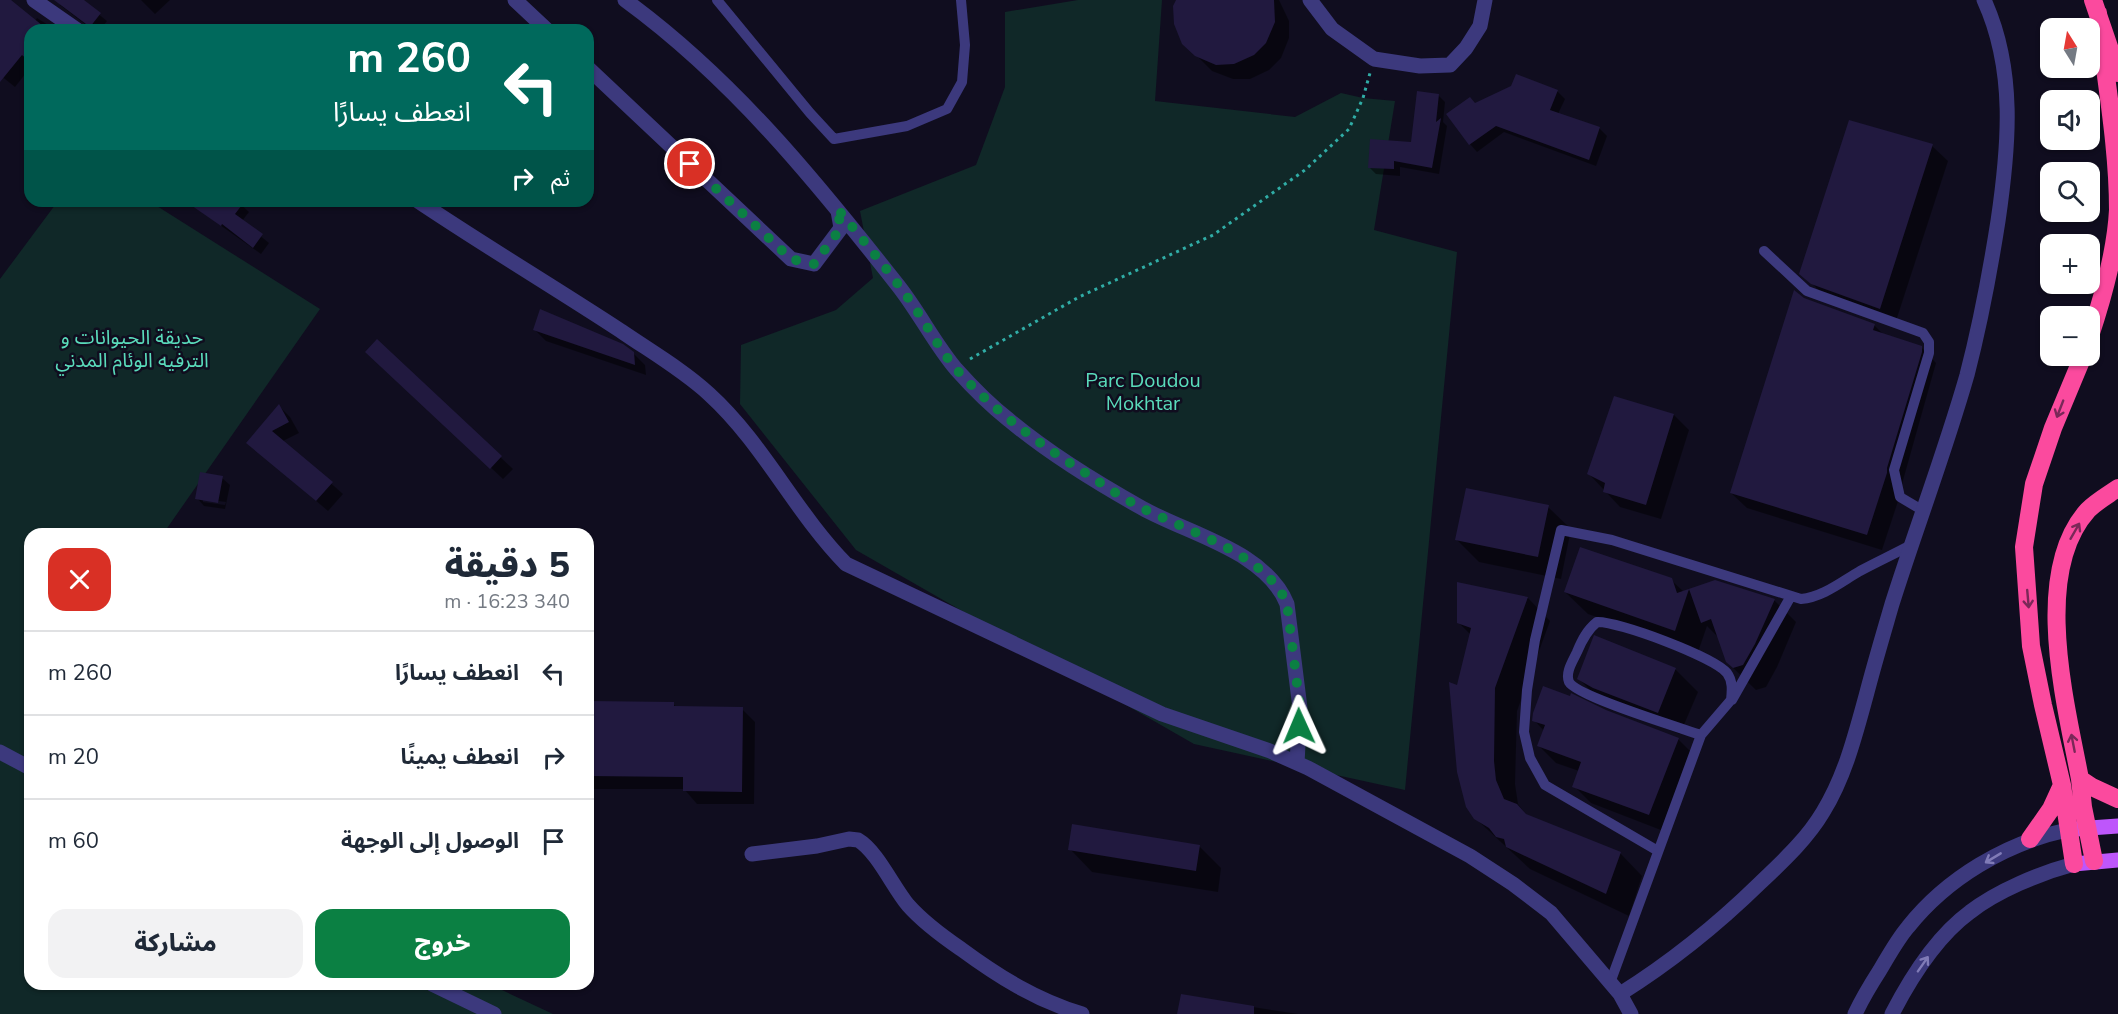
<!DOCTYPE html>
<html lang="ar">
<head>
<meta charset="utf-8">
<style>
	body { margin:0; font-family:"Nunito Sans","Noto Sans Arabic",sans-serif; background:#f2f2f3; color:#1f2937; direction:rtl; height:100vh; display:flex; flex-direction:column; font-size:22px; white-space:nowrap }
	* { box-sizing:border-box; margin:0 }
	p { font-size:20px; color:#747a83 }
	.icon { flex:none; width:33px; height:33px; fill:none; stroke:currentColor; stroke-width:2; stroke-linecap:round; stroke-linejoin:round }
	.map { position:relative; flex:1; overflow:hidden; direction:ltr }
	.drawer { position:absolute; left:24px; top:528px; width:570px; height:462px; display:flex; flex-direction:column; background:#fff; border-radius:18px; box-shadow:0 2px 4px #0004; direction:rtl }
	.drawer>* { flex:none }
	.banner { position:absolute; left:24px; top:24px; width:570px; height:183px; border-radius:18px; box-shadow:0 2px 4px #0004; direction:rtl; background:#00695c; color:#fff; overflow:hidden }
	.needle { width:39px; rotate:349deg }
	.controls { position:absolute; left:2040px; top:18px; display:grid; gap:12px }
	.controls a { display:grid; place-items:center; width:60px; height:60px; border-radius:12px; background:#fff; box-shadow:0 2px 4px #0004; font-size:30px }
	.pin { position:absolute; display:grid; place-items:center; width:51px; height:51px; color:#fff; margin:-26px; border:3px solid #fff; border-radius:50%; box-shadow:0 2px 6px #0007 }
	.me { position:absolute; width:66px; margin:-33px; rotate:359deg; stroke-linejoin:round; filter:drop-shadow(0 0 4px #0008) }
	.turn { display:flex; align-items:center; gap:21px; height:126px; padding:0 24px; font-size:27px }
	.turn .icon { width:78px; height:78px; stroke-width:2.5 }
	.turn b { display:block; font-size:42px; line-height:51px }
	.then { display:flex; align-items:center; height:57px; padding:0 24px; background:#0003; gap:12px; font-size:22px }
	.round { display:grid; place-items:center; flex:none; width:63px; height:63px; border-radius:18px; background:#f2f2f3 }
	.summary { display:flex; align-items:center; justify-content:space-between; height:102px; padding:0 24px }
	h1 { font-size:36px; font-weight:800; line-height:45px }
	.cta { display:flex; gap:12px; margin-top:auto; padding:12px 24px }
	.cta a { flex:1; height:69px; border-radius:18px; background:#0b8043; color:#fff; font-size:24px; font-weight:800; line-height:69px; text-align:center }
	.cta a+a { background:#f2f2f3; color:#1f2937 }
	ul { padding:0; list-style:none }
	li { display:flex; align-items:center; gap:18px; height:84px; padding:0 24px; border-top:2px solid #e0e1e3 }
	li div { flex:1 }
	li b { display:block; font-size:22px }
	li em { font-style:normal }
	.map>svg:first-child { display:block }
	.green { fill:#102828 }
	.shadow { fill:#0007; fill-rule:evenodd }
	.building { fill:#21193f }
	.lines { fill:none; stroke-linecap:round; stroke-linejoin:round }
	.path { stroke:#30ada6; stroke-width:3; stroke-dasharray:3 4.5; stroke-linecap:butt }
	.service { stroke:#3c397d; stroke-width:10 }
	.minor { stroke:#3c397d; stroke-width:15 }
	.primary { stroke:#be56fb; stroke-width:15 }
	.motorway { stroke:#fb4a9e; stroke-width:18 }
	.oneway { stroke:#7a2858 }
	.oneway2 { stroke:#807bb7 }
	.route { stroke:#0b8043; stroke-width:10; stroke-dasharray:0 18 }
	.labels { text-anchor:middle; dominant-baseline:central; stroke-width:5; stroke-linejoin:round; paint-order:stroke }
	.park-label { font-size:20px; fill:#5adbbb; stroke:#100d1f }
</style>
</head>
<body>
<div class="map">
<svg width="2118" height="1014" viewBox="0 0 2118 1014">
	<rect width="100%" height="100%" fill="#100d1f"/>
	<path class="green" d="M1078,0H1162L1155,101L1295,117L1341,93L1363,98L1395,101L1374,230L1457,252L1405,790L1194,744L856,550L740,404L741,345L836,310L873,278L860,211L976,165L1005,87V12Z
		M58,201H149L320,309L163,534H30V984H489L553,1014H0V279Z"/>
	<path class="shadow" d="M64,0H81L107,21L100,30H88L86,25L60,5Z
		M141,0H170L155,14Z
		M1177,0H1279L1289,21V38L1281,58L1269,70L1250,79H1233L1212,71L1184,43Z
		M0,5L35,21L37,18L56,30H30V68L15,87L0,75Z
		M163,26L167,30H158Z
		M1557,91L1565,99L1558,114L1599,128L1607,136L1596,166L1504,132L1477,152L1470,144L1476,104Z
		M1438,95L1445,102L1443,122L1447,126L1439,174L1400,167V176L1376,174L1370,168L1413,143Z
		M1932,146L1948,161L1895,324L1828,299L1801,273Z
		M186,201H237L249,212L242,221L269,243L261,254Z
		M1804,299L1874,325L1885,336L1921,347L1936,363L1902,484V489L1882,550L1747,508L1731,493Z
		M535,330L633,353L645,365L646,375L546,341Z
		M377,341L513,469L503,479L379,363Z
		M1615,398L1674,415L1689,430L1661,519L1620,507L1589,474Z
		M279,406L290,417L299,433L283,441L343,494L328,511L248,443Z
		M222,478L230,485L225,509L204,506L197,498ZM203,499L226,502L225,505L203,502Z
		M1548,507L1571,529L1561,579L1479,562L1457,540Z
		M1671,580L1684,592L1715,582L1774,600L1796,622L1777,667L1766,687L1756,690L1727,662L1720,639L1707,626L1698,652L1588,614L1565,592Z
		M1459,584L1528,598L1550,621L1517,711L1515,784L1518,804L1527,816L1620,853L1642,876L1629,916L1530,869L1475,818L1459,687L1471,635L1459,623Z
		M1675,669L1698,692L1680,734L1617,710L1601,701L1578,678Z
		M588,703L673,704L678,708L742,709L755,722L754,804H697L684,789H588Z
		M1605,711L1678,739L1695,756L1666,832L1591,803L1574,786L1579,771L1556,763L1539,746L1544,731L1534,720Z
		M1199,846L1221,868L1218,892L1092,872L1070,849Z
		M1182,996L1298,1014H1179Z"/>
	<path class="building" d="M0,0H11L48,30H30V62L22,55L0,82Z
		M54,0H84L101,13L90,27Z
		M1176,0H1274L1275,22L1266,43L1254,55L1234,64L1216,65L1195,56L1182,44L1174,24L1173,6Z
		M1516,74L1558,90L1550,110L1600,127L1589,160L1496,126L1469,145L1446,114L1470,97L1475,103L1511,86Z
		M1417,91L1439,94L1436,122L1441,118L1432,168L1394,161V169L1368,168L1370,139L1411,142Z
		M1849,120L1933,144L1880,309L1811,284L1799,274Z
		M185,201H245L235,214L263,234L253,248L222,224L221,226Z
		M1794,290L1804,298L1875,324L1873,330L1922,346V352L1887,468V473L1867,535L1730,493Z
		M540,309L623,344L634,352L635,365L533,330Z
		M377,339L502,456L490,469L365,352Z
		M1614,396L1674,414L1646,505L1603,492L1605,483L1587,474Z
		M279,404L289,422L272,431L333,482L316,501L246,443Z
		M200,472L223,476L218,503L195,499Z
		M1466,488L1549,505L1538,557L1455,540Z
		M1580,547L1672,578L1677,593L1715,580L1775,599L1755,644L1743,665L1733,668L1726,662L1711,619L1701,623L1689,589L1675,631L1564,592Z
		M1457,582L1528,597L1495,688L1494,761L1496,780L1504,799L1517,804L1526,814L1621,852L1606,894L1506,847L1504,839L1496,837L1489,828L1474,819L1466,807L1457,772L1449,682L1457,685L1471,628L1457,623Z
		M1594,635L1676,668L1658,713L1593,688L1577,679Z
		M1543,686L1570,696L1571,693L1606,710L1679,738L1649,815L1572,787L1581,762L1537,746L1545,725L1532,721L1533,713Z
		M588,701L674,702V706L743,707L742,792L683,791V777L588,776Z
		M1072,824L1200,845L1196,871L1068,850Z
		M1181,994L1254,1006V1014H1177Z"/>
	<g class="lines">
		<path class="path" d="M970,359L1079,297L1213,235L1305,170L1349,129L1363,98L1370,73"/>
		<path class="service" d="M717,0L810,113L834,139L907,126L947,109L962,82L965,45L961,0
			M1764,251L1807,291L1923,333L1929,342V353L1894,470L1900,497L1922,510
			M1732,700L1791,596
			M1658,851L1545,785L1530,758L1524,732L1527,690L1535,640L1561,530L1612,540L1801,599C1823,597 1841,582 1860,571C1877,562 1894,554 1911,545
			M1610,983L1701,735L1731,700C1732,691 1733,681 1727,673C1714,657 1618,621 1597,622C1587,630 1582,640 1577,652C1573,661 1565,672 1569,682C1576,696 1681,728 1701,735"/>
		<path class="minor" d="M34,0L77,30
			M515,0L547,30
			M625,0C732,78 815,180 896,283C918,310 934,343 956,369C972,387 990,405 1009,420C1046,451 1099,484 1142,508C1188,534 1266,551 1287,604L1300,708L1297,763
			M1310,0L1332,29L1374,59L1420,66L1450,65L1466,48L1480,26L1485,0
			M588,68L791,259L814,264L841,228L838,211
			M418,201C485,246 554,287 621,331C650,351 683,370 709,394C763,443 795,512 846,564L1162,714L1270,751L1308,768L1470,856L1513,884L1551,913L1620,994L1631,1014
			M0,752L30,768
			M752,854L817,846L849,839L858,840C877,851 893,887 908,905C923,922 942,936 961,949C999,977 1036,1000 1082,1014
			M432,984L494,1014
			M1620,994C1671,962 1717,925 1760,883C1783,861 1807,839 1823,812C1845,776 1855,736 1866,696C1874,665 1883,635 1892,604C1916,528 1945,452 1967,375C1980,325 1990,272 1998,221C2009,146 2016,70 1984,0
			M1855,1014C1862,999 1871,984 1880,970C1889,955 1897,940 1908,927C1947,878 2006,843 2067,830
			M1892,1014C1911,977 1936,937 1970,912C1997,891 2040,873 2074,864"/>
		<path class="primary" d="M2076,829L2118,826
			M2074,864L2118,860"/>
		<path class="motorway" d="M2093,0L2118,73
			M2090,336C2102,300 2116,249 2118,210C2118,144 2105,78 2098,13
			M2118,488C2108,495 2097,501 2088,510C2031,573 2066,704 2080,779L2092,787L2118,799
			M2080,779L2083,807L2094,861
			M2030,839L2051,809L2062,785
			M2074,864L2062,785L2043,705L2031,646L2024,547L2034,484L2053,428L2083,356"/>
	</g>
	<defs><path id="oneway-shaft" d="M-6 0H5M1.5-3L5.5 0L1.5 3" fill="none" stroke-width="1.6" stroke-linecap="round" stroke-linejoin="round" transform="scale(1.5)"/></defs>
	<g class="oneway">
		<use href="#oneway-shaft" transform="translate(2060 409) rotate(111)"/>
		<use href="#oneway-shaft" transform="translate(2075 531) rotate(-60)"/>
		<use href="#oneway-shaft" transform="translate(2028 599) rotate(85)"/>
		<use href="#oneway-shaft" transform="translate(2073 743) rotate(-101)"/>
	</g>
	<g class="oneway2">
		<use href="#oneway-shaft" transform="translate(1993 858) rotate(149)"/>
		<use href="#oneway-shaft" transform="translate(1923 964) rotate(-55)"/>
	</g>
	<g class="lines">
		<path class="route" d="M690,164L791,259L814,264L841,228L837,208C861,238 886,267 908,298C925,321 938,348 957,370C994,411 1038,443 1084,472C1104,485 1125,500 1146,510C1190,532 1268,556 1287,604L1300,708L1299,726"/>
	</g>
	<g class="labels">
		<g class="park-label">
			<text x="132" y="337">حديقة الحيوانات و<tspan x="132" dy="23">الترفيه الوئام المدني</tspan></text>
			<text x="1143" y="380">Parc Doudou<tspan x="1143" dy="23">Mokhtar</tspan></text>
		</g>
	</g>
</svg>
<div class="controls">
<a><svg class="needle" viewBox="-14 -14 28 28"><path d="M0-13l5 13h-10z" fill="#e53935"/><path d="M0 13l5-13h-10z" fill="#747a83"/></svg></a>
<a><svg class="icon" aria-label="sound" viewBox="0 0 24 24"><path d="M4 9h4l5-4v14l-5-4H4zM17 9q2 3 0 6"/></svg></a>
<a><svg class="icon" aria-label="search" viewBox="0 0 24 24"><circle cx="10" cy="10" r="6"/><path d="M15 15l6 6"/></svg></a>
<a>+</a>
<a>−</a>
</div>
<div class="pin" style="left:690px;top:164px;background:#d93025"><svg class="icon" aria-label="arrive" viewBox="0 0 24 24"><path d="M6 21V4h12l-3 4 3 4H6"/></svg></div>
<svg class="me" style="left:1299px;top:726px" viewBox="-20 -20 40 40"><path d="M0-17L14 15 0 8-14 15z" fill="#0b8043" stroke="#fff" stroke-width="4"/></svg>
<div class="banner">
<div class="turn"><svg class="icon" aria-label="left" viewBox="0 0 24 24"><path d="M17 20v-9H6M10 6l-5 5 5 5"/></svg><div><b>260 m</b>انعطف يسارًا</div></div>
<div class="then">ثم<svg class="icon" aria-label="right" viewBox="0 0 24 24"><path d="M7 20v-9h11M14 6l5 5-5 5"/></svg></div>
</div>
<section class="drawer">
<div class="summary"><div><h1>5 دقيقة</h1><p>340 m · 16:23</p></div><a class="round" style="background:#d93025;color:#fff"><svg class="icon" aria-label="close" viewBox="0 0 24 24"><path d="M6 6l12 12M18 6L6 18"/></svg></a></div>
<ul>
<li><svg class="icon" aria-label="left" viewBox="0 0 24 24"><path d="M17 20v-9H6M10 6l-5 5 5 5"/></svg><div><b>انعطف يسارًا</b></div><em>260 m</em></li>
<li><svg class="icon" aria-label="right" viewBox="0 0 24 24"><path d="M7 20v-9h11M14 6l5 5-5 5"/></svg><div><b>انعطف يمينًا</b></div><em>20 m</em></li>
<li><svg class="icon" aria-label="arrive" viewBox="0 0 24 24"><path d="M6 21V4h12l-3 4 3 4H6"/></svg><div><b>الوصول إلى الوجهة</b></div><em>60 m</em></li>
</ul>
<div class="cta"><a>خروج</a><a>مشاركة</a></div>
</section>
</div>
</body>
</html>
